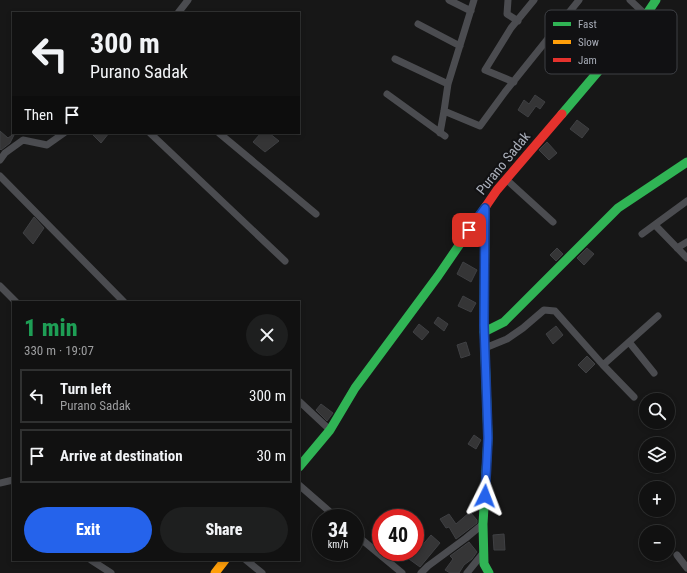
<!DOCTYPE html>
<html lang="en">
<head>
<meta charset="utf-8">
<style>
	body { margin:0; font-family:"Roboto Condensed",sans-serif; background:#1e1f1f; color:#f1f3f6; height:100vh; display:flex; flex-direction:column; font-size:15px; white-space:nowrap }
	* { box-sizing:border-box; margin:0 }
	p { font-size:13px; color:#9c9d9f }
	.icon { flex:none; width:22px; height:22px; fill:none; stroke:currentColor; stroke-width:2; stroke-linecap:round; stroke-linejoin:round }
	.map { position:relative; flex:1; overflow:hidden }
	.panel { position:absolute; left:12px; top:301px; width:288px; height:260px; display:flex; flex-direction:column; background:#111; border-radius:0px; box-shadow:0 2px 6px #0003,0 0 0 1px #303131 }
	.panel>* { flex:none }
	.guide { position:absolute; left:12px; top:12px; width:288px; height:122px; border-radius:0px; box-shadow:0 2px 6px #0003,0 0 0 1px #303131; background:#111; color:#f1f3f6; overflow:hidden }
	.tools { position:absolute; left:639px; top:393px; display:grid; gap:8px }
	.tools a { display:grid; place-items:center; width:36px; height:36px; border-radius:50%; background:#111; box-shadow:0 2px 6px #0003,0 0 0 1px #303131; font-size:20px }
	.speed { position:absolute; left:312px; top:509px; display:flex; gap:8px; font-size:20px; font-weight:700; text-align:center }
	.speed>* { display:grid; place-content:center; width:52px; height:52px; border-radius:50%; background:#111; box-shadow:0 2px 6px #0003,0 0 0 1px #303131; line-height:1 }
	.speed small { font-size:10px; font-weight:400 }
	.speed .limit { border:6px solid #d22; background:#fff; color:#111 }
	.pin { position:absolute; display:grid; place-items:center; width:34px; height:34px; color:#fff; margin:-17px; border-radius:8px; box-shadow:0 2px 6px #0006 }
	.me { position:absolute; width:44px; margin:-22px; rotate:3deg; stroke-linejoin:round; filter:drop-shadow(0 0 3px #0008) }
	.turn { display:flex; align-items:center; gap:14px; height:84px; padding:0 12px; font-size:18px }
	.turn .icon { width:52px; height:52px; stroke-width:2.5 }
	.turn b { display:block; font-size:28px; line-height:34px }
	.then { display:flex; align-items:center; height:38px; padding:0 12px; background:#0003; gap:8px; font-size:15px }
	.round { display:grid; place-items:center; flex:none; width:42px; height:42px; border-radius:21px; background:#1e1f1f }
	.overview { display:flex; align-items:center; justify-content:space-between; height:68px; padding:0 12px }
	h1 { font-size:24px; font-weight:800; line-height:30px; color:#1e9e55 }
	.button { display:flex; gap:8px; margin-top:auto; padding:8px 12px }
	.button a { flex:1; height:46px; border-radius:24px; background:#2563eb; color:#fff; font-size:16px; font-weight:800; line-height:46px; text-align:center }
	.button a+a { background:#1e1f1f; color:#f1f3f6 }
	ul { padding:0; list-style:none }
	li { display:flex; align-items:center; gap:12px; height:54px; margin:0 8px 6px; padding:0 4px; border:2px solid #303131; border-radius:0px }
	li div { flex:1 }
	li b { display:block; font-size:15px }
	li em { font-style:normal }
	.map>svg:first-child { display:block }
	.building { fill:#353536; stroke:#3f4043 }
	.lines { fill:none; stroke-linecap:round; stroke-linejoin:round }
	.street { stroke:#4b4c50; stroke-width:7 }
	.fast { stroke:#30b455; stroke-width:9 }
	.slow { stroke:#ff9f0a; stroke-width:9 }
	.jam { stroke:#e5322d; stroke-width:9 }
	.route-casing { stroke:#184099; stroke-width:10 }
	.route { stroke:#2563eb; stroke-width:7 }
	.labels { text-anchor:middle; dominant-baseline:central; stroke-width:4; stroke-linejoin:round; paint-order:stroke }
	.street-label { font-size:14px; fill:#a8adb8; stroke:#111113 }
	.key { fill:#111113; stroke:#3e4045; stroke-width:1 }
	.key-label { font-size:11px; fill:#a8adb8 }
</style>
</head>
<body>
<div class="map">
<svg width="687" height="573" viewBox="0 0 687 573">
	<rect width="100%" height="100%" fill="#171717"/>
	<path class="building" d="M535,95L545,102L540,109L536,106L528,117L518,110L524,100L529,104Z
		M577,120L589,129L582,138L570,129Z
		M0,131L8,138L15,133L10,143L1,150L0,149Z
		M91,133H109L101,143Z
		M261,133H269L279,141L265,152L253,142Z
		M547,142L557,153L549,160L539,150Z
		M34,217L44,228L33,244L23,233Z
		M557,248L563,254L556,261L550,255Z
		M587,248L594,254L584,265L577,258Z
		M463,262L477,270L471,282L457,274Z
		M463,296L476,303L471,312L458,306Z
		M438,317L448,324L444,331L434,323Z
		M419,324L429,332L422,340L413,332Z
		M556,326L563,335L553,344L546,334Z
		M466,342L470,355L461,358L457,345Z
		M587,356L595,364L586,373L578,365Z
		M321,404L333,413L327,421L316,410Z
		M474,435L481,440L476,449L468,444Z
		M470,512L477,520V523L456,539L449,527L446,528L440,519L449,514L456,524Z
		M504,534L505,550H494L493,535Z
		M431,535L440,543L420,567L409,559L419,547L420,548Z
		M469,542L477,552L472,559L464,565L459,573H450L445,570L453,559L450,556Z"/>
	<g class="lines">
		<path class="street" d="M449,0L471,11
			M508,0L507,14L518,21
			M630,0L646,15
			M178,13L188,0
			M418,24L460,46
			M395,59L448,84
			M514,82L485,70L511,28L534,0
			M387,94L445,136
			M444,111L480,126L505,92L579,0
			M150,133L285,261
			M219,133L316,214
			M440,133L444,111L448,84L474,0
			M0,160L5,153L23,140L47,145L64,133
			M0,176L124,302
			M507,180L553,222
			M655,225L687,258
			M642,234L687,201
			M677,248L687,242
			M0,286L16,302
			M629,342L654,373
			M485,348L507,339L523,328L544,310L555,311L603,365L658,316
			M603,365L634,397
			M300,402L330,430
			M0,483L13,480
			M299,485L337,518
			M355,534L402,573
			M677,555L687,568
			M91,560L111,573
			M246,560L262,573
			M421,573L428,566L466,538L483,524
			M467,573L484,552"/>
		<path class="fast" d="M562,114L646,15L656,0
			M485,208L484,325L488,438L483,524L484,564L489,573
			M484,332L504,322L618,208L687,162
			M299,467L330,430L355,388L438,276L486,206"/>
		<path class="slow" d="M215,573L225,560"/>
		<path class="jam" d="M486,206L497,190L562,114"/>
	</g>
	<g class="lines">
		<g class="route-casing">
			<path id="route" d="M469,230L485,208L484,325L488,438L485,496"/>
		</g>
		<use href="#route" class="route"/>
	</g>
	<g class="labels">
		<g class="street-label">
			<text transform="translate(503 163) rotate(-51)">Purano Sadak</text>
		</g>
	</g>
	<rect x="545" y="10" width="132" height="64" rx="6" class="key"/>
	<rect x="553" y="22" width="18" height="4" fill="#30b455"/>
	<rect x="553" y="40" width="18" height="4" fill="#ff9f0a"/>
	<rect x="553" y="58" width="18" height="4" fill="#e5322d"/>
	<g class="key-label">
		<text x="578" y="28">Fast</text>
		<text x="578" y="46">Slow</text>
		<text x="578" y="64">Jam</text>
	</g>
</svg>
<div class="tools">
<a><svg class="icon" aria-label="search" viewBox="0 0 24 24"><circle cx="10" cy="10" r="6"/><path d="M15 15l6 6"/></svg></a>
<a><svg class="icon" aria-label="layers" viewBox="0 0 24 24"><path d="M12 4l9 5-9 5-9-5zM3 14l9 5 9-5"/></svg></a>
<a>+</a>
<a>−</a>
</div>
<div class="speed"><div>34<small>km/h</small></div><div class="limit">40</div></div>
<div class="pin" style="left:469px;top:230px;background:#d93025"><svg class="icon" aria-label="arrive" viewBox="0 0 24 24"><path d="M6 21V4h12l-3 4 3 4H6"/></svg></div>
<svg class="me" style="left:485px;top:496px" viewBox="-20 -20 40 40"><path d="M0-17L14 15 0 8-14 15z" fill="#2563eb" stroke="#fff" stroke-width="4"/></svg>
<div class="guide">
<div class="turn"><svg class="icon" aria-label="left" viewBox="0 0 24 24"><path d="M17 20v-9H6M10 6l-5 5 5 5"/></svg><div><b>300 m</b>Purano Sadak</div></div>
<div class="then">Then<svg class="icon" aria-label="arrive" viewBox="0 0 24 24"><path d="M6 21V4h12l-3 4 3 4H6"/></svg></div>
</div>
<section class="panel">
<div class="overview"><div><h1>1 min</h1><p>330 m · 19:07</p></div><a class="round"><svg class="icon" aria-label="close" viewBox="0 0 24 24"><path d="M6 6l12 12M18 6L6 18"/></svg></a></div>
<ul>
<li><svg class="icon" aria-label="left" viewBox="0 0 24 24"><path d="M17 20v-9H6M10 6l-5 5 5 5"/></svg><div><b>Turn left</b><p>Purano Sadak</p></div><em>300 m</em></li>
<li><svg class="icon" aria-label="arrive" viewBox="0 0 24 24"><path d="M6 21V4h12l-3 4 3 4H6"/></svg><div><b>Arrive at destination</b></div><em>30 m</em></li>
</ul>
<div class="button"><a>Exit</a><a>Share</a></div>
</section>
</div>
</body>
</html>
